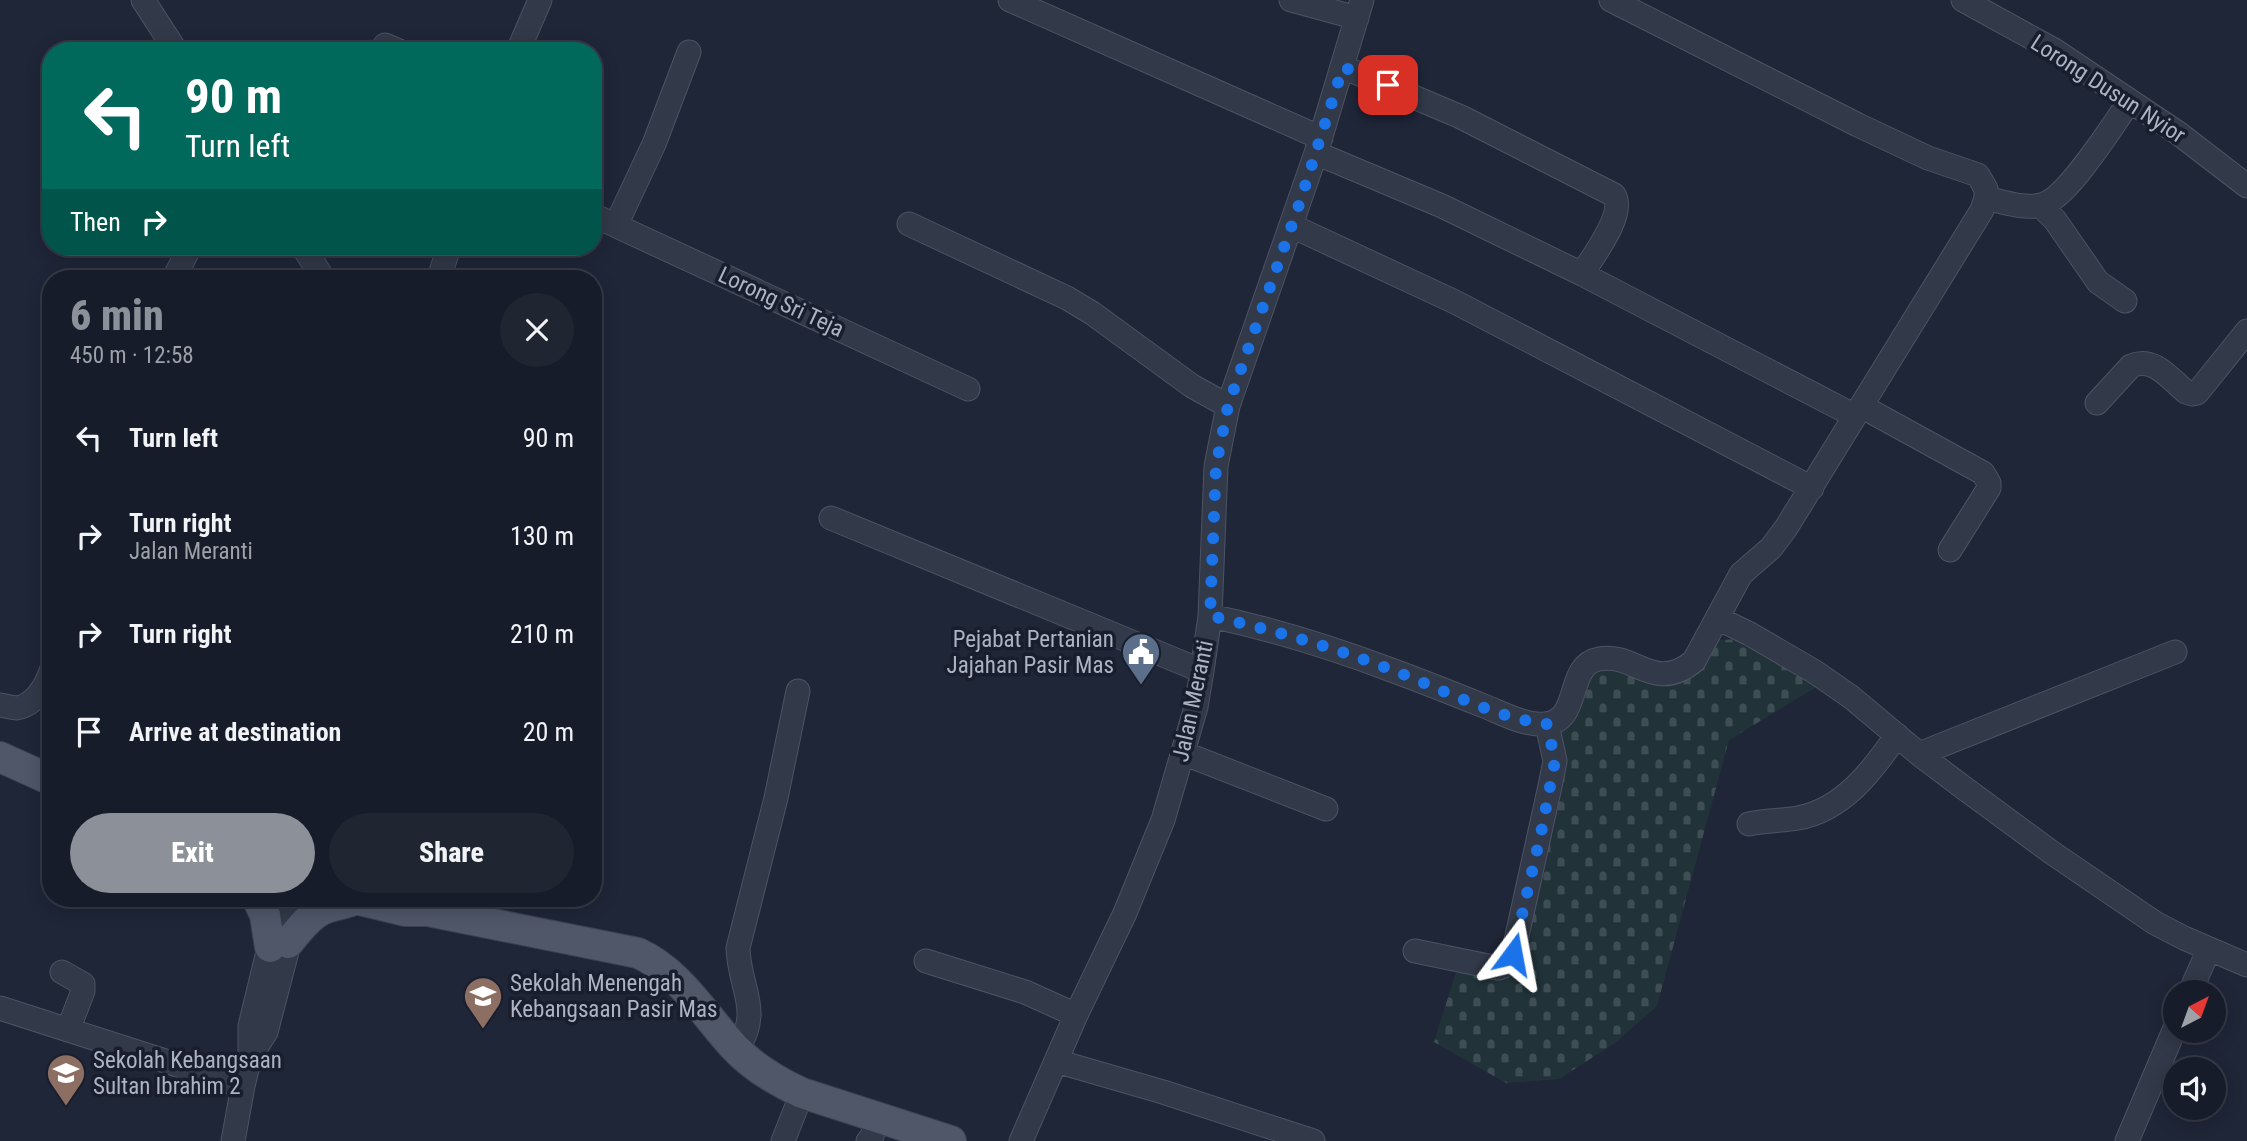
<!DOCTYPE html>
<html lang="en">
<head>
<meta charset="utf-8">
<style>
	body { margin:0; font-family:"Roboto Condensed",sans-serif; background:#202532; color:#f1f3f6; height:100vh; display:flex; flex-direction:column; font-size:26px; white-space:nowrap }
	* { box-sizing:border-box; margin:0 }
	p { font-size:23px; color:#9ea1a8 }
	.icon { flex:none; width:38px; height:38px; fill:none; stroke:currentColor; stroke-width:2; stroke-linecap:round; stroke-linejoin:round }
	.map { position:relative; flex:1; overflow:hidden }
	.side { position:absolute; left:42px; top:270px; width:560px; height:637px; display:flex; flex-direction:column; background:#171c2a; border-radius:28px; box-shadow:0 4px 18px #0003,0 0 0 2px #363a47 }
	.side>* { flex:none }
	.top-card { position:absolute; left:42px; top:42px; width:560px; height:214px; border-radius:28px; box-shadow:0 4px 18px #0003,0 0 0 2px #363a47; background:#00695c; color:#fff; overflow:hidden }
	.needle { width:46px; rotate:41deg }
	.fabs { position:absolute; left:2163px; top:980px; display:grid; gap:14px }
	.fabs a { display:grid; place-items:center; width:63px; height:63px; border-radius:50%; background:#171c2a; box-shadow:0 4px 18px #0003,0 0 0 2px #363a47; font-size:35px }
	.pin { position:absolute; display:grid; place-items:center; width:60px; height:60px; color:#fff; margin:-30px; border-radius:14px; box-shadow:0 4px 10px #0006 }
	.me { position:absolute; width:77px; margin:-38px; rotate:13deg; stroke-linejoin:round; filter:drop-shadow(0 0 5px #0008) }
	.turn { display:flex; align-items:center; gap:24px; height:147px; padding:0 28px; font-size:32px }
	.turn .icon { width:91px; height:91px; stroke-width:2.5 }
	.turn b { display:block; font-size:49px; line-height:60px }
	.then { display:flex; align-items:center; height:66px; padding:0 28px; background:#0003; gap:14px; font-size:26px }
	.round { display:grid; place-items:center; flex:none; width:74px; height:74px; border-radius:37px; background:#202532 }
	.head { display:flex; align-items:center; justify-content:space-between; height:119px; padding:0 28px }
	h1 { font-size:42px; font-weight:800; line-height:52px; color:#8c9099 }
	.cta { display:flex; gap:14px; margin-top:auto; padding:14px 28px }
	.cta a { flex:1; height:80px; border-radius:42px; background:#8c9099; color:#fff; font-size:28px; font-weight:800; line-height:80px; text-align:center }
	.cta a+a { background:#202532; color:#f1f3f6 }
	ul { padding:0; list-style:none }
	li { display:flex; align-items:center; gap:21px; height:98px; padding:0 28px }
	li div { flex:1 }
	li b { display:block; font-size:26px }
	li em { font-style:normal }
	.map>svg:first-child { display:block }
	.cemetery { fill:url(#cemetery-stones) }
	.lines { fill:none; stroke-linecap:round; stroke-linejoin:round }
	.minor-casing { stroke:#4d5363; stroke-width:25 }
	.major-casing { stroke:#3c4252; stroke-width:32 }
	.minor { stroke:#323948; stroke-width:23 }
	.major { stroke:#505769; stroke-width:30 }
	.route { stroke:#1a73e8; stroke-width:12; stroke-dasharray:0 21.6 }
	.labels { text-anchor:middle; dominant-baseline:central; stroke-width:7; stroke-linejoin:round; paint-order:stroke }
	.street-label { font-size:23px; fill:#acb3c5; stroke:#181e2d }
	.poi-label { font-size:23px; fill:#acb3c5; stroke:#181e2d; text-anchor:start }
</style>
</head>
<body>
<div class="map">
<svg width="2247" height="1141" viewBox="0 0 2247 1141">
	<defs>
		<pattern id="cemetery-stones" width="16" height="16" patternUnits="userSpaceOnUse" patternTransform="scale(1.75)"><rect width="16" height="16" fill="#213339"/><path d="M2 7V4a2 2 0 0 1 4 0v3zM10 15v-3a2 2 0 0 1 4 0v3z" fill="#3f4e54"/></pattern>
	</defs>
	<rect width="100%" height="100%" fill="#1f2638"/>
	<path class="cemetery" d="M1741,639L1816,687L1729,740L1657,1006L1615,1043L1559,1079L1506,1083L1434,1042L1457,969L1509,976L1514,965L1556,728L1597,666L1671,683L1719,640Z"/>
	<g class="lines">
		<g class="minor-casing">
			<path id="minor" d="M143,0L176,51
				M1010,0L1321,138
				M1291,0L1357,18
				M1963,0L2054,50L2178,133L2247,186
				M385,45L399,51
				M518,51L540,0
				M1343,67L1461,117L1614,195C1626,214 1593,256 1582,274
				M1316,153L1442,206L1582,274L1855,416
				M1986,198C2003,202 2024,209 2041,205C2067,200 2113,124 2130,101
				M2041,206L2055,220L2098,282L2125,301
				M593,215L968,389
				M909,224L1067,298L1092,313L1192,386L1228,406
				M616,225L654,144L689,52
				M1292,226L1455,302L1812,488
				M303,247L323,278
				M174,278L190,247
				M439,278L449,247
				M2097,403L2131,366C2154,356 2169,378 2186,392L2192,394L2197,393L2247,331
				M1861,406L1983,473L1989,483V488L1950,550
				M831,518L1202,671
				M1210,616C1273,629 1333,648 1394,671C1424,682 1454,694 1484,706C1502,713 1525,726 1545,724C1582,721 1565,665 1599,659C1635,652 1654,694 1694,661L1741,574L1771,548L1786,528L1982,210L1986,198V189L1978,175L1928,158L1858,125L1611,0
				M1717,618L1750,634L1815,672L1851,697L1919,754L1964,788L2051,852L2155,923L2184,938L2247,965
				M0,705C5,706 13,708 17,708C35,705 46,686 51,671
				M1183,753L1326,809
				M1919,754L2175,652
				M1749,824C1765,820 1782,821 1798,818C1843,810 1873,770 1897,735
				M1415,951L1498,968C1506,966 1508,961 1513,954L1550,786L1555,761L1547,724
				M926,961L1025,992L1076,1015
				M62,972L83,984V991L68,1030
				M2190,992L2209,949
				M0,1008L243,1086
				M737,1049C763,1011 739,988 738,948L776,798L798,691
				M250,1057V1026L281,898
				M1056,1061L1163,1092L1313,1141
				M233,1141L243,1086L250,1057L266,1032L301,898
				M783,1141L802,1093
				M868,1141L872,1136L878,1118
				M1021,1141L1076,1015L1125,913L1163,820L1196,707L1202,671L1210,616L1216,466L1228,406L1316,153L1362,0
				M2127,1141L2175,1028"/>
		</g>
		<g class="major-casing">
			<path id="major" d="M0,757L51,780
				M257,898L265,915L270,947
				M351,898L405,911H428L638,953C680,972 704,1015 735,1048C754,1068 778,1082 802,1093L951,1141
				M288,943C298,931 309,916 322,910C333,904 345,905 356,899"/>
		</g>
		<use href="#minor" class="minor"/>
		<use href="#major" class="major"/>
	</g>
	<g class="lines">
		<path class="route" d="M1388,85L1343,67L1300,202L1228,406L1216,466L1210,616C1275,630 1338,649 1400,673C1445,691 1500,719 1547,724L1555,761L1541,833L1513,954"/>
	</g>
	<defs>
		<g id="civic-pin" transform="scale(2.0125)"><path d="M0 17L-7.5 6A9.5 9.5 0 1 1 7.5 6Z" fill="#5c6f8a" stroke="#181e2d"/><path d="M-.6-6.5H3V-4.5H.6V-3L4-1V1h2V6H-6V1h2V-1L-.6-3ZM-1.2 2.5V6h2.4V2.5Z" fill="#fff"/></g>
		<g id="school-pin" transform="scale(2.0125)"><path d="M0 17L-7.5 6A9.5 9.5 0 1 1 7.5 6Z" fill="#8d6e63" stroke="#181e2d"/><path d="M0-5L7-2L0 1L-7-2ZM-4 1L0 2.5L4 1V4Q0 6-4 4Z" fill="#fff"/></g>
	</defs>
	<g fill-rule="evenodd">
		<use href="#civic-pin" x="1141" y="652"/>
		<use href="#school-pin" x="483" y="996"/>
		<use href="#school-pin" x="66" y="1073"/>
	</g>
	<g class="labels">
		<g class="street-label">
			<text transform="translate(2108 89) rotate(33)">Lorong Dusun Nyior</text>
			<text transform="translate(781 302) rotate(25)">Lorong Sri Teja</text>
			<text transform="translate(1193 701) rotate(-78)">Jalan Meranti</text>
		</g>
		<g class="poi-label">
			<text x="1114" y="639" text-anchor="end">Pejabat Pertanian<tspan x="1114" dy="26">Jajahan Pasir Mas</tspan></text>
			<text x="510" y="983">Sekolah Menengah<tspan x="510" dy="26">Kebangsaan Pasir Mas</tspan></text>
			<text x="93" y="1060">Sekolah Kebangsaan<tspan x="93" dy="26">Sultan Ibrahim 2</tspan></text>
		</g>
	</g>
</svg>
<div class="fabs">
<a><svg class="needle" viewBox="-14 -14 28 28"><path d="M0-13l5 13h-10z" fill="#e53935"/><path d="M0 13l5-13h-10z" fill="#9ea1a8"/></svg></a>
<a><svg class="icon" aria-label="sound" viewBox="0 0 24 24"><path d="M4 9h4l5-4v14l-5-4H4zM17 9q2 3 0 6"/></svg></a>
</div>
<div class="pin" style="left:1388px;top:85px;background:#d93025"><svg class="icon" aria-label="arrive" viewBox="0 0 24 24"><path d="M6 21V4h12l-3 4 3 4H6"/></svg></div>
<svg class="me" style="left:1513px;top:954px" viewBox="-20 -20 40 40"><path d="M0-17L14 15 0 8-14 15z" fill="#1a73e8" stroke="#fff" stroke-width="4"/></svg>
<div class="top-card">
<div class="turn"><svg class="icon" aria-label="left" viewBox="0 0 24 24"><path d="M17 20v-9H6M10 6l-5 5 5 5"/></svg><div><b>90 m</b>Turn left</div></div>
<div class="then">Then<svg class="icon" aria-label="right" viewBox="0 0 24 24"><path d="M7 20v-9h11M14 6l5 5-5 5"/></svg></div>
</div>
<section class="side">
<div class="head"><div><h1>6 min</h1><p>450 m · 12:58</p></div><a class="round"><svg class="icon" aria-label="close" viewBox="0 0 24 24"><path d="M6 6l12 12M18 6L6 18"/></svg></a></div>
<ul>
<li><svg class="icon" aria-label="left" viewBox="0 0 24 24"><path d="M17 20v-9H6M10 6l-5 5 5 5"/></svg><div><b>Turn left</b></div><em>90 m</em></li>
<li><svg class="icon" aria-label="right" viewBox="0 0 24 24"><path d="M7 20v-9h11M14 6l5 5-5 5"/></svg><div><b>Turn right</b><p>Jalan Meranti</p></div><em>130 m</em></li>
<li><svg class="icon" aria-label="right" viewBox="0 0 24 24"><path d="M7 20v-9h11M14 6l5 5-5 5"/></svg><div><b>Turn right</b></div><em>210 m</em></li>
<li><svg class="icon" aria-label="arrive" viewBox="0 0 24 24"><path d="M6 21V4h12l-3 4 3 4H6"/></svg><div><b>Arrive at destination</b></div><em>20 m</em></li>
</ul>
<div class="cta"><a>Exit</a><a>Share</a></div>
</section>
</div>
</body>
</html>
